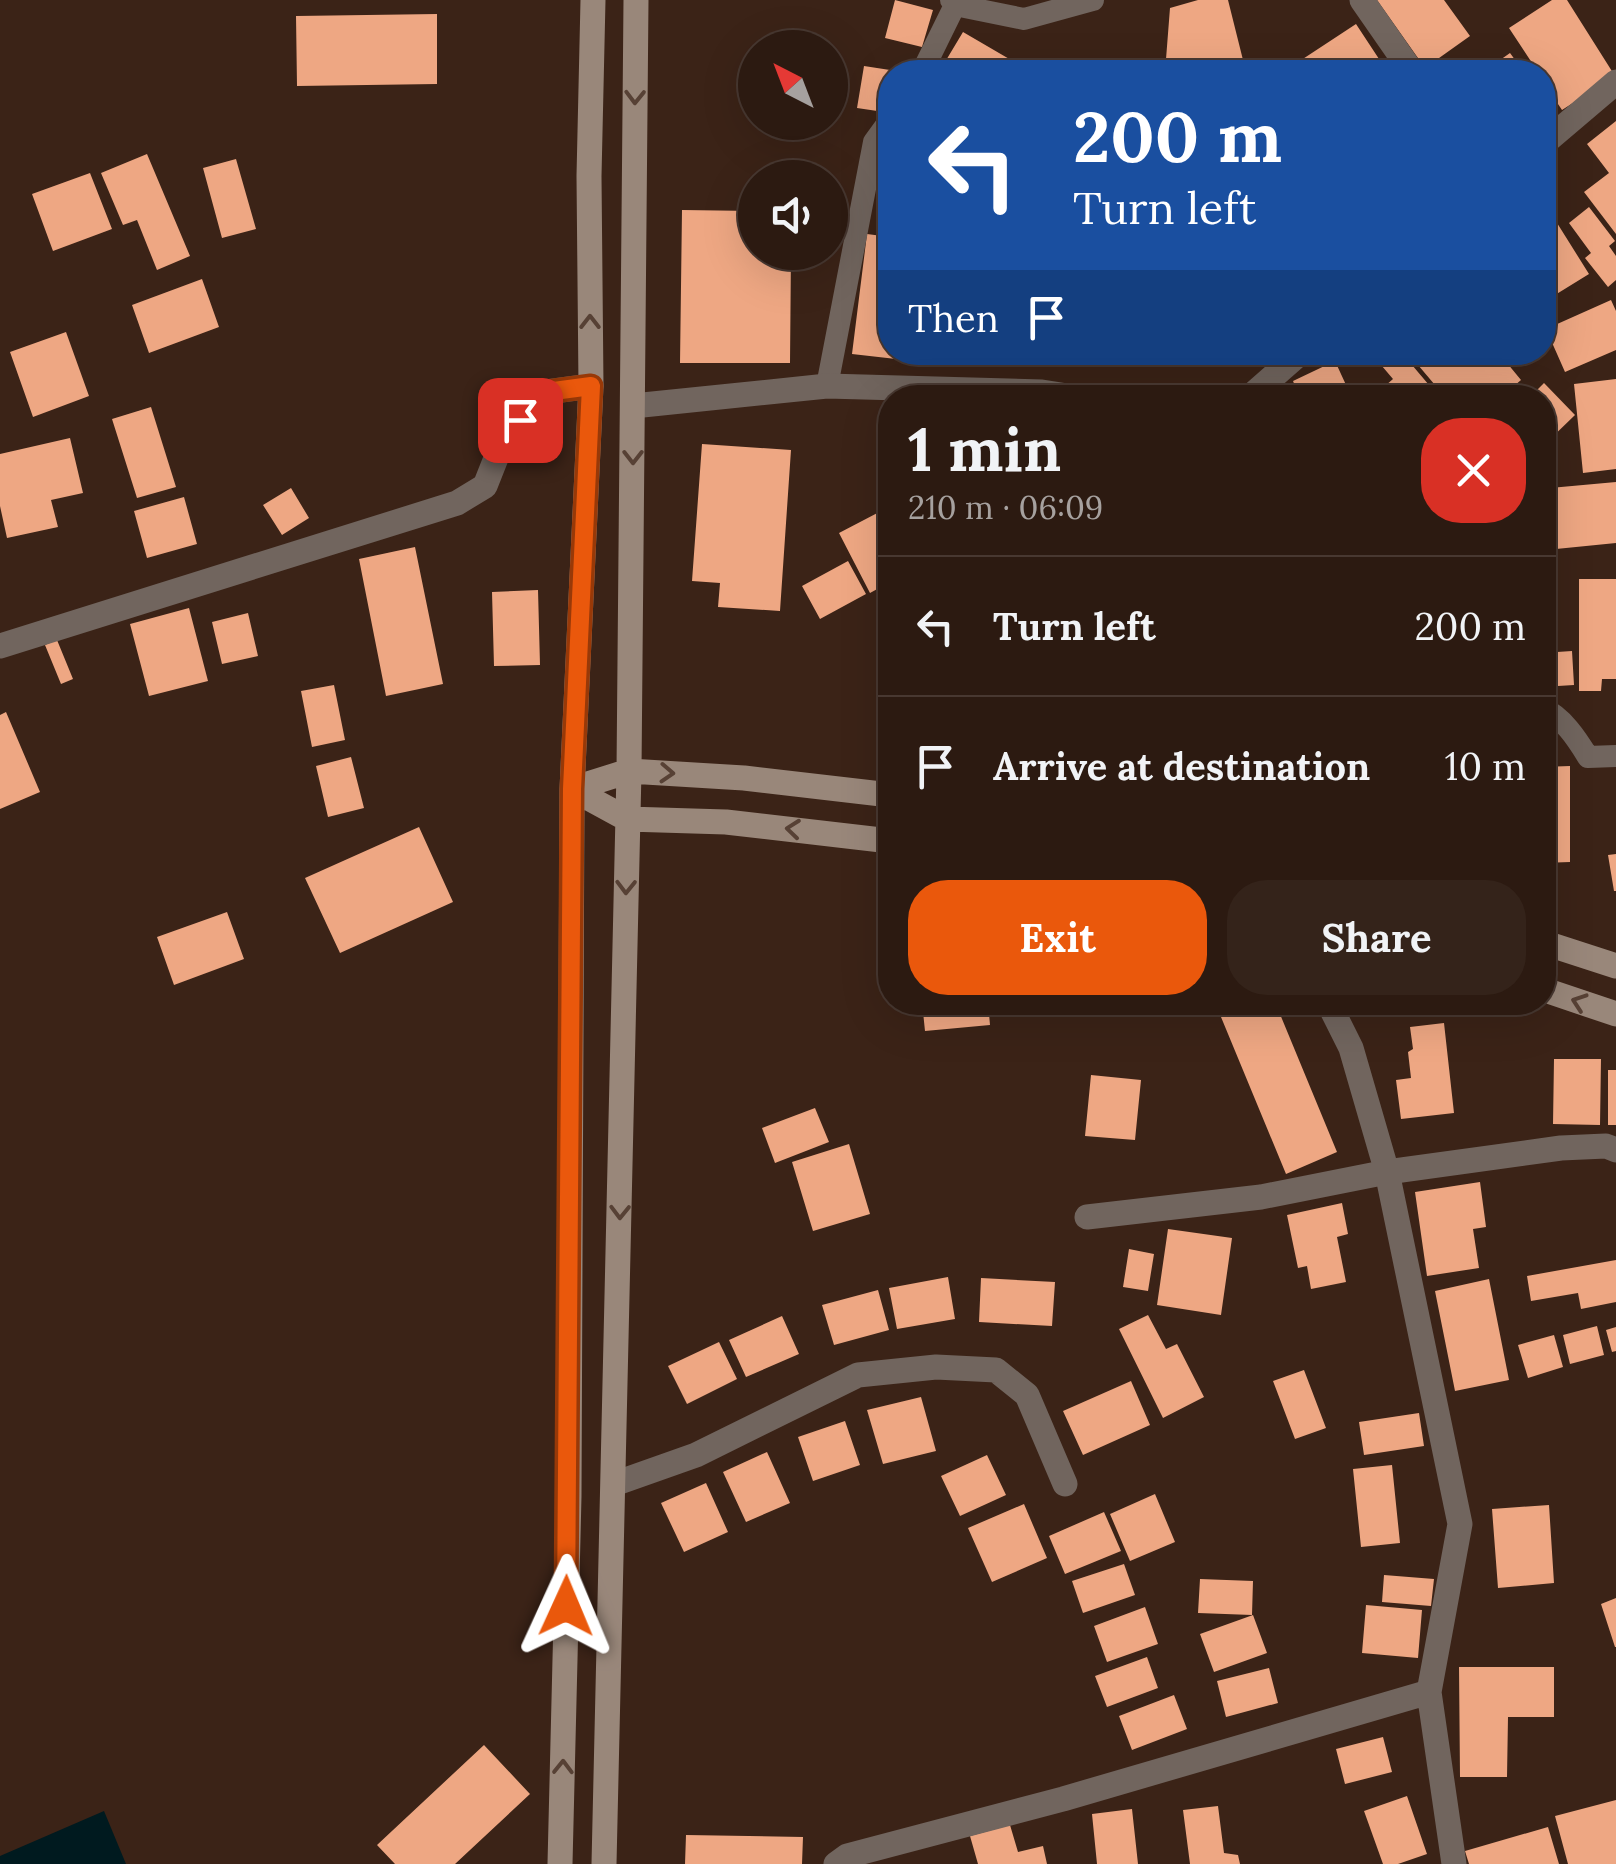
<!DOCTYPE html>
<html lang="en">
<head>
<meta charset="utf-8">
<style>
	body { margin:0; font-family:Lora,serif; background:#34231a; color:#f1f3f6; height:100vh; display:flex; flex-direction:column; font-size:38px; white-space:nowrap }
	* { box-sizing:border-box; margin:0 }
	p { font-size:32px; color:#a6a19f }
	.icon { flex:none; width:55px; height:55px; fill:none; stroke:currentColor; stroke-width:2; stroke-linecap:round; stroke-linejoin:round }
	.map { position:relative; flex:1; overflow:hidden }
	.sheet { position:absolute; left:878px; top:385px; width:678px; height:630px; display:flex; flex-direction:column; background:#2c1a11; border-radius:40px; box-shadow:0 10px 40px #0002,0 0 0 2px #483831 }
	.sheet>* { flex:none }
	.top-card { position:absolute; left:878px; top:60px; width:678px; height:305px; border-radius:40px; box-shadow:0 10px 40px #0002,0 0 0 2px #483831; background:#1a4fa0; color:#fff; overflow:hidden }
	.needle { width:65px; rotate:318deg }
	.fabs { position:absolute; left:738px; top:30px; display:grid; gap:20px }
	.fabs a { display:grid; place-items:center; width:110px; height:110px; border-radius:50%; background:#2c1a11; box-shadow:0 10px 40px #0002,0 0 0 2px #483831; font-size:50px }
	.pin { position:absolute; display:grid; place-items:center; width:85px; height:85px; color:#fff; margin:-42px; border-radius:20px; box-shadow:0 5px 15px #0006 }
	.me { position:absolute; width:110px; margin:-55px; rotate:1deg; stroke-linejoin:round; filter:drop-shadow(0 0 8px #0008) }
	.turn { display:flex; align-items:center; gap:35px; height:210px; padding:0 30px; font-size:45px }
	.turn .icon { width:130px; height:130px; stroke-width:2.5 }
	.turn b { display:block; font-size:70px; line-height:85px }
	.then { display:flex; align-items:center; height:95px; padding:0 30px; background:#0003; gap:20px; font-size:38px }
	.round { display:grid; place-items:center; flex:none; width:105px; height:105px; border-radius:40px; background:#34231a }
	.headline { display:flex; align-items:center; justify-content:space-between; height:170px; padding:0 30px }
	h1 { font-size:60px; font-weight:700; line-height:75px }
	.cta { display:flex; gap:20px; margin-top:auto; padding:20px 30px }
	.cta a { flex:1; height:115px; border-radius:40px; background:#ea580c; color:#fff; font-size:40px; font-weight:700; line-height:115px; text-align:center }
	.cta a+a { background:#34231a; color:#f1f3f6 }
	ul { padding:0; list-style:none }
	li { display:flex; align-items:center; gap:30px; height:140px; padding:0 30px; border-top:2px solid #483831 }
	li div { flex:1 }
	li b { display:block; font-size:38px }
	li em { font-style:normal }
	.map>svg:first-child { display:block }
	.water { fill:#001a1f }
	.building { fill:#eea783 }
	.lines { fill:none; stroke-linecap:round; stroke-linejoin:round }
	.lane { stroke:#71655e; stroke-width:22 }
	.street { stroke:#71655e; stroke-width:25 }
	.secondary { stroke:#99877a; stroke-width:25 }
	.oneway { stroke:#574135 }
	.route-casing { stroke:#983908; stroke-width:25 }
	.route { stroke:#ea580c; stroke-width:18 }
</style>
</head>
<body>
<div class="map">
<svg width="1616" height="1864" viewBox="0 0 1616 1864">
	<rect width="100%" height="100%" fill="#3b2317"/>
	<path class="water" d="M104,1811L126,1864H0V1856Z"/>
	<path class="building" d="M895,0L933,10L922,47L885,38Z
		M1198,0H1228L1246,72H1165L1170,8Z
		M1377,0H1444L1470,36L1425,68Z
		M1552,0H1567L1615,76L1562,110L1542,80V72H1538L1509,28Z
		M437,14V84L297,86L296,16Z
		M1356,24L1381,62L1365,72H1283Z
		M963,32L1011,60L1004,72H939Z
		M1510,53L1524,72H1483Z
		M864,66L890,70L884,112L857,108Z
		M1616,121V234L1584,192L1609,173L1587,144Z
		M147,154L190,256L157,270L137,220L123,225L101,173Z
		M236,159L256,229L222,238L203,168Z
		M90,173L112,229L53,251L32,194Z
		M1542,199L1589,274L1542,303Z
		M1589,207L1615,241L1609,246L1616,256V280L1608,287L1585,258L1591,253L1569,223Z
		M682,210L755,211V252H791L790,363H680Z
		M867,234L890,237V352H897L896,359L852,354Z
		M202,279L219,327L149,353L132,305Z
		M1611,300L1616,311V350L1565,372L1546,329Z
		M66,332L89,396L33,417L10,352Z
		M1370,352H1401L1440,398H1391L1385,386L1393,379Z
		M1407,352H1498L1521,380L1500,398H1446Z
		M1335,361L1352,398H1300L1293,381Z
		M1616,379V469L1583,473L1574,384Z
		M1544,383L1575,415L1542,447V398H1529Z
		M151,407L176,487L137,498L112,419Z
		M70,438L83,493L51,500L58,527L7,538L0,506V454Z
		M702,444L791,450L780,611L718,607L720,583L692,581Z
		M1616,482V543L1556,549L1550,488Z
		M291,488L309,518L282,535L263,505Z
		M184,497L197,544L147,558L134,511Z
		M885,509L890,518V582L870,593L839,533Z
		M415,547L443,684L386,696L359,559Z
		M848,561L866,594L820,619L802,586Z
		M1579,579H1616V679H1602L1601,691H1579Z
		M538,590L540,665L494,666L492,592Z
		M189,608L208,681L149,696L130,624Z
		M248,613L258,656L222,664L212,622Z
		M57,640L73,679L61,684L45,645Z
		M1572,651L1574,685L1542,687V653Z
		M334,685L345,740L312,747L301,691Z
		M6,712L40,792L0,809V715Z
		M351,757L364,808L328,817L316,766Z
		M1570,766V862L1542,863V767Z
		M419,827L453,902L340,953L305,878Z
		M1616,854V891H1614L1608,855Z
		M227,912L244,959L174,985L157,937Z
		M922,1002H988L990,1025L925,1031Z
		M1256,1002H1275L1337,1152L1286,1174L1221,1017Z
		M1363,1002H1397L1396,1013L1362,1009Z
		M1444,1023L1454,1113L1401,1119L1396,1080L1411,1078L1408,1052L1413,1049L1410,1027Z
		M1554,1059H1601L1600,1125L1553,1124Z
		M1608,1070H1616V1125H1608Z
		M1091,1075L1141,1080L1135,1140L1085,1136Z
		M815,1108L829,1142L775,1163L762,1128Z
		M849,1144L870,1214L813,1231L792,1162Z
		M1480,1182L1486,1227L1473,1229L1479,1268L1427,1276L1415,1192Z
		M1342,1203L1348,1234L1337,1237L1346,1282L1311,1289L1307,1266L1298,1268L1287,1215Z
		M1168,1229L1232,1238L1221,1315L1157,1305Z
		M1129,1249L1154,1254L1148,1291L1123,1287Z
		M1616,1260V1302L1581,1309L1578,1293L1531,1301L1527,1276Z
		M948,1277L955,1319L897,1329L889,1288Z
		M981,1278L1055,1282L1052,1326L979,1322Z
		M1489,1279L1509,1380L1455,1391L1435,1291Z
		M878,1290L889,1330L834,1345L822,1305Z
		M1148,1315L1166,1349L1177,1344L1204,1397L1163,1418L1119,1329Z
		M782,1316L799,1354L746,1377L729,1340Z
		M1597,1326L1604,1355L1570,1364L1563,1335Z
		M1616,1327V1351L1612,1352L1606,1330Z
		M1554,1335L1563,1367L1528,1378L1518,1345Z
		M719,1342L737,1379L687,1404L668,1366Z
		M1304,1370L1326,1428L1295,1439L1273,1381Z
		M1131,1381L1150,1425L1083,1455L1063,1411Z
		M921,1397L936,1451L883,1464L867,1410Z
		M1419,1413L1424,1446L1364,1455L1359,1422Z
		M845,1421L860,1465L813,1481L798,1437Z
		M767,1452L790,1503L746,1522L723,1472Z
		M987,1455L1006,1495L960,1516L941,1476Z
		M1392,1465L1400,1543L1361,1547L1353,1469Z
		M706,1483L728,1532L684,1552L661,1503Z
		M1155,1494L1175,1542L1130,1561L1110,1514Z
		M1024,1504L1047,1558L992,1582L968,1528Z
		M1549,1505L1554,1583L1498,1588L1492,1509Z
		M1104,1512L1121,1551L1065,1574L1049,1536Z
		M1124,1564L1135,1595L1083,1613L1072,1581Z
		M1384,1575L1434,1579L1431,1606L1382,1602Z
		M1200,1579L1253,1581L1252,1615L1198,1613Z
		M1616,1598V1647H1615L1601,1604Z
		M1366,1605L1422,1610L1418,1658L1362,1653Z
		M1145,1607L1158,1644L1107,1662L1094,1626Z
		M1253,1615L1267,1653L1214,1672L1200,1634Z
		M1147,1657L1158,1688L1107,1707L1095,1676Z
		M1459,1667H1554V1717H1508L1507,1777H1460Z
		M1269,1668L1278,1703L1226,1717L1217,1681Z
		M1174,1695L1187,1729L1132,1750L1119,1716Z
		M1383,1737L1392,1772L1345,1784L1336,1749Z
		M484,1745L530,1794L455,1864H395L377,1845Z
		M1407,1796L1427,1854L1398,1864H1383L1364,1811Z
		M1616,1800V1864H1568L1555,1816Z
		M1218,1806L1224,1853L1238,1855L1240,1864H1190L1183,1810Z
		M1132,1809L1138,1864H1097L1092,1814Z
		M1010,1825L1018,1852L1043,1846L1047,1864H978L970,1836Z
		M1548,1827L1559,1864H1469L1465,1851Z
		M686,1835L803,1837L802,1864H685Z"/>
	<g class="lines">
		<path class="lane" d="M951,0L955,5L1024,19L1093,0
			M922,72L955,5
			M827,386L874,142L890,120
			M1542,708C1562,716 1577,739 1588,757L1616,756"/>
		<path class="street" d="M1362,0L1412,72
			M1542,145L1616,82
			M1241,398L1251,396L1301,352
			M633,406L827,386L1042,392L1080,398
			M0,646L457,503L485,486L500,448L539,393L591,386
			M1328,1002L1351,1048L1387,1172L1460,1524L1429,1692L1454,1864
			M1087,1217L1261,1197L1387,1172L1561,1148L1606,1146L1616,1150
			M614,1484L696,1455L858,1375L936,1367L996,1370L1027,1395L1065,1484
			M836,1864L847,1856L1063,1799L1429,1692"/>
		<path class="secondary" d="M572,789L627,819L726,822L890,841
			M572,789L629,771L744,778L890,795
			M1542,942L1616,966
			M1542,989L1616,1014
			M560,1864L569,1496L572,789L591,386L589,176L593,0
			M604,1864L629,771L636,0"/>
	</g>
	<defs><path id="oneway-chevron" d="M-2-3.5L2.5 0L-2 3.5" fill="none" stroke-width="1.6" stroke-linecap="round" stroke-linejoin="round" transform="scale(2.5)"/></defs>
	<g class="oneway">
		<use href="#oneway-chevron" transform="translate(635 97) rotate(91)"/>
		<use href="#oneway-chevron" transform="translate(590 322) rotate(-90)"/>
		<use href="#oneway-chevron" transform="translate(633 457) rotate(90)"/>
		<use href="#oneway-chevron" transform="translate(667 773) rotate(3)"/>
		<use href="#oneway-chevron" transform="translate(793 829) rotate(-174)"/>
		<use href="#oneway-chevron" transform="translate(626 887) rotate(91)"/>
		<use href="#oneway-chevron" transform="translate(1579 1002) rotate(-161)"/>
		<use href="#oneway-chevron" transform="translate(620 1212) rotate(91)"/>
		<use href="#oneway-chevron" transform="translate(563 1767) rotate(-89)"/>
	</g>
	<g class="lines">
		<g class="route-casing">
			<path id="route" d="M520,420L539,393L591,386L572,789L566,1606"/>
		</g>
		<use href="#route" class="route"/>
	</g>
</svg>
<div class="fabs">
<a><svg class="needle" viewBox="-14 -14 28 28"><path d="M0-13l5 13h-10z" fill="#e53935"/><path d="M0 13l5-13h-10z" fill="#a6a19f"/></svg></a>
<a><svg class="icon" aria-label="sound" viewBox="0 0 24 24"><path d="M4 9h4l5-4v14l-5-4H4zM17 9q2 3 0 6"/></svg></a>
</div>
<div class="pin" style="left:520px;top:420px;background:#d93025"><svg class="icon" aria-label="arrive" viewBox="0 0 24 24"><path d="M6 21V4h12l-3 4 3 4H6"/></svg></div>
<svg class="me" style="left:566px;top:1606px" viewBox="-20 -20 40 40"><path d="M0-17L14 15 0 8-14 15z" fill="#ea580c" stroke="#fff" stroke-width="4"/></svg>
<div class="top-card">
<div class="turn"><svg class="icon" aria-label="left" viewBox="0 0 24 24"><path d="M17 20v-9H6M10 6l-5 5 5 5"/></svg><div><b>200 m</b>Turn left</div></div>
<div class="then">Then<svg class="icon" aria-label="arrive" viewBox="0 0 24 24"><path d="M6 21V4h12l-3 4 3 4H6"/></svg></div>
</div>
<section class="sheet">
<div class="headline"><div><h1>1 min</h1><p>210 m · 06:09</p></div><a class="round" style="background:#d93025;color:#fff"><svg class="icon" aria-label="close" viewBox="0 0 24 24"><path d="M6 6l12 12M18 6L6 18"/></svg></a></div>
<ul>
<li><svg class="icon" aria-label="left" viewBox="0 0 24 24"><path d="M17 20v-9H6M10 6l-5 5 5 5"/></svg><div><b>Turn left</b></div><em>200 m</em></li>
<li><svg class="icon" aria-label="arrive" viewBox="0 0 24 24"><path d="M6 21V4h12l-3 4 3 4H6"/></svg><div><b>Arrive at destination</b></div><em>10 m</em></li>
</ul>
<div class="cta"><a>Exit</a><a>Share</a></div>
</section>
</div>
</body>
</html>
